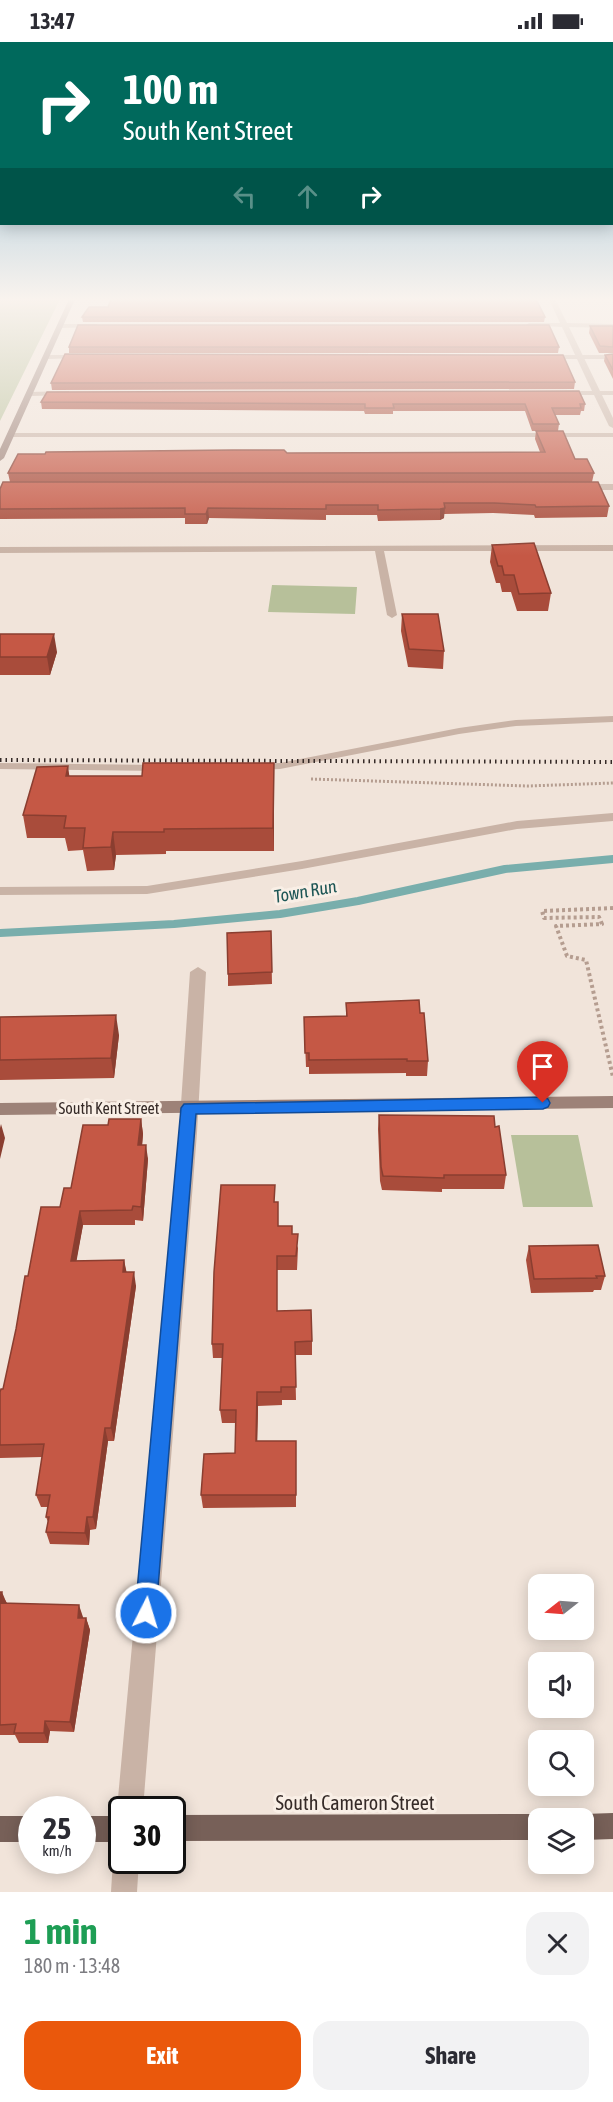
<!DOCTYPE html>
<html lang="en">
<head>
<meta charset="utf-8">
<style>
	body { margin:0; font-family:"Asap Condensed",sans-serif; background:#f2f2f3; color:#2b2b33; height:100vh; display:flex; flex-direction:column; font-size:22px; white-space:nowrap }
	* { box-sizing:border-box; margin:0 }
	p { font-size:20px; color:#7c7c81 }
	.icon { flex:none; width:33px; height:33px; fill:none; stroke:currentColor; stroke-width:2; stroke-linecap:round; stroke-linejoin:round }
	.map { position:relative; height:1850px; overflow:hidden }
	.side { display:flex; flex-direction:column; background:#fff; flex:1 }
	.side>* { flex:none }
	.guide { position:absolute; left:0px; top:0px; width:614px; height:183px; box-shadow:0 3px 15px #0003; background:#00695c; color:#fff; overflow:hidden }
	.needle { width:39px; rotate:253deg }
	.fabs { position:absolute; left:528px; top:1532px; display:grid; gap:12px }
	.fabs a { display:grid; place-items:center; width:66px; height:66px; border-radius:12px; background:#fff; box-shadow:0 3px 15px #0003; font-size:30px }
	.speed { position:absolute; left:18px; top:1754px; display:flex; gap:12px; font-size:30px; font-weight:700; text-align:center }
	.speed>* { display:grid; place-content:center; width:78px; height:78px; border-radius:50%; background:#fff; box-shadow:0 3px 15px #0003; line-height:1 }
	.speed small { font-size:15px; font-weight:400 }
	.speed .limit { border:3px solid #111; border-radius:9px; background:#fff; color:#111 }
	.pin { position:absolute; display:grid; place-items:center; width:51px; height:51px; color:#fff; margin:-62px -26px; border-radius:50% 50% 50% 0; rotate:-45deg; box-shadow:0 0 6px #0007 }
	.pin .icon { rotate:45deg }
	.me { position:absolute; width:66px; margin:-33px; rotate:5deg; stroke-linejoin:round; filter:drop-shadow(0 0 4px #0008) }
	.turn { display:flex; align-items:center; gap:21px; height:126px; padding:0 24px; font-size:27px }
	.turn .icon { width:78px; height:78px; stroke-width:2.5 }
	.turn b { display:block; font-size:42px; line-height:51px }
	.lanes { display:flex; align-items:center; height:57px; padding:0 24px; background:#0003; justify-content:center; gap:30px; direction:ltr }
	.lanes .off { opacity:.35 }
	.round { display:grid; place-items:center; flex:none; width:63px; height:63px; border-radius:18px; background:#f2f2f3 }
	.summary { display:flex; align-items:center; justify-content:space-between; height:102px; padding:0 24px }
	h1 { font-size:36px; font-weight:700; line-height:45px; color:#1e9e55 }
	.action { display:flex; gap:12px; margin-top:auto; padding:12px 24px }
	.action a { flex:1; height:69px; border-radius:18px; background:#ea580c; color:#fff; font-size:24px; font-weight:700; line-height:69px; text-align:center }
	.action a+a { background:#f2f2f3; color:#2b2b33 }
	.status { display:flex; justify-content:space-between; align-items:center; height:42px; padding:0 30px; background:#fff; direction:ltr }
	.status svg { height:16px; fill:currentColor }
	.map>svg:first-child { display:block }
	.green { fill:#b7c09a }
	.lines { fill:none; stroke-linecap:round; stroke-linejoin:round }
	.stream { stroke:#79aeac; stroke-width:8 }
	.path-far1 { stroke:#b59d90; stroke-width:3; stroke-dasharray:2 2; stroke-linecap:butt }
	.path { stroke:#b59d90; stroke-width:4; stroke-dasharray:3 3; stroke-linecap:butt }
	.lane { fill:#c9b3a6; fill-rule:evenodd }
	.street { fill:#c9b3a6; fill-rule:evenodd }
	.secondary { fill:#9d8278; fill-rule:evenodd }
	.primary { fill:#776058; fill-rule:evenodd }
	.rail { stroke:#352a27; stroke-width:4; stroke-dasharray:1.5 4; stroke-linecap:butt }
	.wall { fill:#a94c3b }
	.shaded-wall { fill:#8a3e30 }
	.building { fill:#c55845; stroke:#8a3e30; stroke-width:1.5 }
	.route { fill:#1a73e8; stroke:#114b97; stroke-width:1.5 }
	.labels { text-anchor:middle; dominant-baseline:central; stroke-width:6; stroke-linejoin:round; paint-order:stroke }
	.street-label { font-size:16px; fill:#352a27; stroke:#f9efe6 }
	.water-label { font-size:18px; font-style:italic; fill:#1d5655; stroke:#f9efe6 }
	.near-street-label { font-size:20px; fill:#352a27; stroke:#f9efe6 }
</style>
</head>
<body>
<div class="status"><b>13:47</b><svg viewBox="0 0 49 12"><path d="M0 12V9h3v3zM5 12V6h3v6zM10 12V3h3v9zM15 12V0h3v12zM26 1h20v11H26zM47 4h2v5h-2z"/></svg></div>
<div class="map">
<svg width="613" height="1850" viewBox="0 0 613 1850">
	<rect width="100%" height="100%" fill="#f1e4da"/>
	<path class="green" d="M0,255H61L0,379Z
		M272,543L357,545L355,572L268,570Z
		M511,1093H578L593,1165H523Z"/>
	<g class="lines">
		<path class="stream" d="M0,891L174,882L280,872L358,859L505,827L613,817"/>
		<path class="path-far1" d="M311,737L528,744L613,741"/>
		<path class="path" d="M613,866L542,869L544,876L599,875L602,882L556,884L567,914L586,918L613,1035"/>
		<path class="lane" d="M81,313L83,316L47,317L44,315L47,313Z
			M613,313V317H547L544,315L547,313Z
			M8,391H613V395H11L7,393Z
			M613,503V509H384L397,573L392,576L387,573L375,509L0,511V505Z
			M613,674V680L516,684L459,692L280,727L256,728L250,725L256,722L280,721L459,686L516,678Z
			M0,721L159,723L165,726L159,729L0,727Z
			M613,771V779L517,787L302,827L147,852L0,853V845L147,844L302,819L517,779Z"/>
		<path class="street" d="M548,255H554L567,281L613,282V286L569,285L600,349H613V353H602L613,376V386L609,384L594,353H561L557,351L561,349H592L562,285L526,283L529,281H560Z
			M97,282L99,285L60,286L57,284L60,282Z
			M66,349H69V353L30,354L26,352L30,350Z
			M613,442V448H580L576,445L580,442Z
			M198,925L206,930L197,1091L143,1767H122V1776L117,1767L179,1091L190,930Z
			M122,1807V1818H139L137,1850H111L113,1818L117,1809Z"/>
		<path class="secondary" d="M70,255H76L4,416L0,419V407Z
			M613,1054V1066L0,1073V1061Z"/>
		<path class="primary" d="M613,1771V1797L584,1798V1776H575L584,1772Z
			M538,1772L547,1776H538V1798L172,1799V1773Z
			M0,1774H32V1800H0Z
			M82,1774H122V1800H82Z"/>
		<path class="rail" d="M0,718L613,720"/>
	</g>
	<path class="wall" d="M108,265L545,275L544,280H83L82,275Z
		M590,284H613V311H599L589,291Z
		M69,305H559L558,311H69Z
		M613,312V337L604,319L605,313Z
		M575,340L574,347L52,348L51,341Z
		M41,360L585,362L584,369H581L580,373H555L559,382L558,389H532L525,369H393V372H365L364,369L42,367Z
		M536,389L575,417L594,431L592,440H10L8,431L287,411L540,410L535,397Z
		M0,447L609,464L607,475L535,476L534,473L493,471L444,472V476L440,478L378,479L377,473H326V478L209,476L207,482H185V476L0,477Z
		M492,503L551,551L548,569H517L511,550H502L500,541H496L490,520Z
		M402,572L444,609L443,627L408,625L401,589Z
		M0,592L57,610L50,633H0Z
		M69,734L274,742V809H166V812L116,813L114,828L87,829L83,808L68,809L65,796H27L23,773Z
		M271,889L272,942L228,944V932Z
		M346,961L420,971L428,1019L427,1034H406V1031L309,1032V1025H306L304,975L346,974Z
		M0,975L119,993L114,1036L0,1038Z
		M379,1073L495,1085L506,1133L504,1147H442V1150L382,1148L380,1139L378,1087Z
		M141,1077L143,1092L142,1103L148,1117L143,1179L135,1178V1183H83L76,1219L124,1218L126,1230L136,1244L114,1399H108L96,1487L90,1488L89,1503L50,1502L46,1490L48,1480L46,1475L48,1465H41L36,1453L42,1415L0,1416V1350L3,1347L28,1234L60,1165L108,1083Z
		M275,1160H278V1184L292,1192L298,1206L297,1228H277V1269L312,1299V1313H295L296,1358H282V1363L258,1364L257,1399H296V1465L203,1466L201,1453L235,1411L236,1381H222L220,1368L222,1316H213L212,1302Z
		M529,1204L605,1234L601,1248H594L593,1250L531,1251L526,1218Z
		M0,1550L7,1561L83,1575V1576H86L90,1588L74,1690L50,1689L48,1701H19L15,1693H0Z"/>
	<path class="shaded-wall" d="M208,466L209,476L207,482L206,472Z
		M445,466L444,476L440,478V467Z
		M54,592L57,610L50,633L47,615Z
		M274,721V809L273,786Z
		M68,724L71,746L66,734Z
		M113,790L116,813L114,828L111,805Z
		M116,973L119,993L114,1036L111,1016Z
		M141,1077L143,1092L141,1117L138,1103Z
		M1,1082L5,1096L0,1117V1086Z
		M146,1103L148,1117L143,1179L141,1165Z
		M80,1169L83,1183L74,1233L71,1219Z
		M124,1218L127,1232L123,1230Z
		M134,1230L136,1244L114,1399L111,1386Z
		M257,1350L258,1364L257,1412L256,1399Z
		M105,1386L108,1399L96,1487L93,1475Z
		M87,1475L90,1488L89,1503L85,1491Z
		M2,1550L7,1562L0,1561Z
		M79,1563L83,1575L81,1587L78,1576Z
		M86,1576L90,1588L74,1690L70,1680Z
		M45,1679L50,1689L48,1701L44,1691Z"/>
	<path class="building" d="M112,255H535L545,275H82L89,265H108Z
		M78,283H549L559,305H69Z
		M590,284H613V305L600,304Z
		M65,312L563,313L575,340L51,341Z
		M613,312V328L605,313Z
		M579,349L585,362H580L581,366H552L559,382H533L525,362H393L394,366H365V362L41,360L47,350Z
		M536,389H563L575,417H587L594,431H8L18,412H45L46,410L233,408H284L287,411L545,410Z
		M3,440H598L609,464L536,465L535,463L494,461H444L445,466L440,467L378,468V463H326V467L208,466L206,472H185V466L0,467V447Z
		M534,501L551,551L519,552L514,533H504L502,524H498L492,503Z
		M402,572H438L444,609L409,607Z
		M0,592H54L47,615H0Z
		M143,721H274L273,786L164,787V790H113L111,805L83,806L85,786H64L66,774L23,773L37,725L68,724L66,734H142Z
		M271,889L272,930L228,932L227,891Z
		M419,958L420,971H424L428,1019H407V1017L309,1018V1011H305L304,975L347,974L346,961Z
		M116,973L111,1016L0,1018V975Z
		M379,1073L494,1074L495,1085L499,1084L506,1133H444V1136L383,1134L381,1125Z
		M109,1077H141L138,1103H146L141,1165L133,1164L132,1168L80,1169L71,1219L124,1218L123,1230H134L111,1386H105L93,1475H87L85,1491L46,1490L49,1475H46L50,1453H36L44,1402L0,1403V1350L1,1347H3L16,1287L25,1234H28L41,1165H60L64,1146H71L83,1083H108Z
		M221,1143H275L274,1160H278V1184H292V1192H298L296,1214H277V1269L311,1268L312,1299L295,1300L296,1345H281V1350H257L256,1399H296V1453H201L204,1412L235,1411L236,1368H220L223,1302H212L214,1230Z
		M598,1203L605,1234H596L597,1236L534,1237L529,1204Z
		M0,1550H2L0,1561L79,1563L78,1576H86L70,1680L45,1679L44,1691H14L16,1682L0,1683Z"/>
	<linearGradient id="sky" x2="0" y2="1"><stop stop-color="#7bb2d0"/><stop offset="0.5" stop-color="#f9f3ee"/><stop offset="1" stop-color="#f9f3ee" stop-opacity="0"/></linearGradient>
	<rect width="613" height="514" fill="url(#sky)"/>
	<path class="route" d="M543,1055L548,1057L550,1061L548,1065L543,1067L196,1072L156,1571L153,1579L146,1582L138,1579L135,1571L181,1066L184,1062Z"/>
	<g class="labels">
		<g class="street-label">
			<text x="109" y="1066">South Kent Street</text>
		</g>
		<g class="water-label">
			<text transform="translate(305 849) rotate(-10)">Town Run</text>
		</g>
		<g class="near-street-label">
			<text x="355" y="1760">South Cameron Street</text>
		</g>
	</g>
</svg>
<div class="fabs">
<a><svg class="needle" viewBox="-14 -14 28 28"><path d="M0-13l5 13h-10z" fill="#e53935"/><path d="M0 13l5-13h-10z" fill="#7c7c81"/></svg></a>
<a><svg class="icon" aria-label="sound" viewBox="0 0 24 24"><path d="M4 9h4l5-4v14l-5-4H4zM17 9q2 3 0 6"/></svg></a>
<a><svg class="icon" aria-label="search" viewBox="0 0 24 24"><circle cx="10" cy="10" r="6"/><path d="M15 15l6 6"/></svg></a>
<a><svg class="icon" aria-label="layers" viewBox="0 0 24 24"><path d="M12 4l9 5-9 5-9-5zM3 14l9 5 9-5"/></svg></a>
</div>
<div class="speed"><div>25<small>km/h</small></div><div class="limit">30</div></div>
<div class="pin" style="left:543px;top:1061px;background:#d93025"><svg class="icon" aria-label="arrive" viewBox="0 0 24 24"><path d="M6 21V4h12l-3 4 3 4H6"/></svg></div>
<svg class="me" style="left:146px;top:1571px" viewBox="-20 -20 40 40"><circle r="17" fill="#1a73e8" stroke="#fff" stroke-width="3"/><path d="M0-11L8 9 0 5-8 9z" fill="#fff"/></svg>
<div class="guide">
<div class="turn"><svg class="icon" aria-label="right" viewBox="0 0 24 24"><path d="M7 20v-9h11M14 6l5 5-5 5"/></svg><div><b>100 m</b>South Kent Street</div></div>
<div class="lanes"><svg class="icon off" aria-label="left" viewBox="0 0 24 24"><path d="M17 20v-9H6M10 6l-5 5 5 5"/></svg><svg class="icon off" aria-label="ahead" viewBox="0 0 24 24"><path d="M12 20V5M6 11l6-6 6 6"/></svg><svg class="icon" aria-label="right" viewBox="0 0 24 24"><path d="M7 20v-9h11M14 6l5 5-5 5"/></svg></div>
</div>
</div>
<section class="side">
<div class="summary"><div><h1>1 min</h1><p>180 m · 13:48</p></div><a class="round"><svg class="icon" aria-label="close" viewBox="0 0 24 24"><path d="M6 6l12 12M18 6L6 18"/></svg></a></div>
<div class="action"><a>Exit</a><a>Share</a></div>
</section>
</body>
</html>
